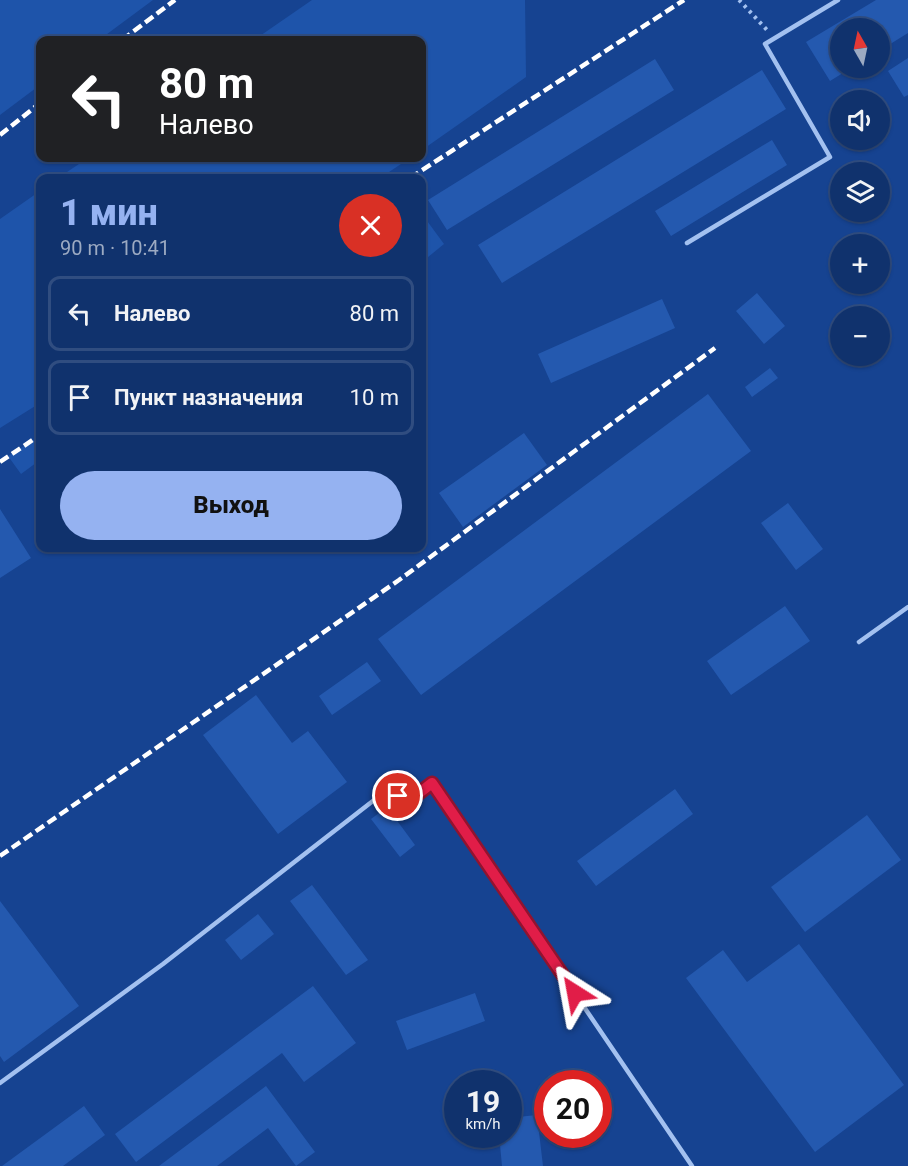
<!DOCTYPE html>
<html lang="ru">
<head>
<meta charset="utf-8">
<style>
	body { margin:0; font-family:Roboto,sans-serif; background:#1e3e75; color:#f1f3f6; height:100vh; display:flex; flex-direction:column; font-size:22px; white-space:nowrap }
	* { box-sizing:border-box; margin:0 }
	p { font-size:20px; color:#9caac2 }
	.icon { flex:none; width:33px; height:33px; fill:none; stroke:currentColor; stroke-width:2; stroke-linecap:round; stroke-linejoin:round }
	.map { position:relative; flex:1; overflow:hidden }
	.panel { position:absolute; left:36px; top:174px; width:390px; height:378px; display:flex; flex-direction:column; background:#10326d; border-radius:12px; box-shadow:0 2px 4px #0004,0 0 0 2px #304d80 }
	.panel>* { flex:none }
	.banner { position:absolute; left:36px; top:36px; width:390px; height:126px; border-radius:12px; box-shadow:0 2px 4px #0004,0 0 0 2px #304d80; background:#202124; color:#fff; overflow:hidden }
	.needle { width:39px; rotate:351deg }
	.controls { position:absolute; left:830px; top:18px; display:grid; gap:12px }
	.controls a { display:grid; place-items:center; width:60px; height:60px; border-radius:50%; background:#10326d; box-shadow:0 2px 4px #0004,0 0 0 2px #304d80; font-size:30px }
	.speed { position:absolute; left:444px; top:1070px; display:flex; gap:12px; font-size:30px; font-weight:700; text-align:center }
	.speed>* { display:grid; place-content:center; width:78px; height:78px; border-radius:50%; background:#10326d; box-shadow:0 2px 4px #0004,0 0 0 2px #304d80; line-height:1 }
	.speed small { font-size:15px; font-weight:400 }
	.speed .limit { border:9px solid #d22; background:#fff; color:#111 }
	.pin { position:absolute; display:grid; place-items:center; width:51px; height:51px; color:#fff; margin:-26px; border:3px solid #fff; border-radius:50%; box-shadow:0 2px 6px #0007 }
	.me { position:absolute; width:66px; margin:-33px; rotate:326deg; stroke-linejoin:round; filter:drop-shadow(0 0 4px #0008) }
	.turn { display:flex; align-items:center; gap:21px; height:126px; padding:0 24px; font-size:27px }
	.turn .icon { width:78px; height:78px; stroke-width:2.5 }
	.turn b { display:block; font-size:42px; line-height:51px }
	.round { display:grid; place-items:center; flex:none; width:63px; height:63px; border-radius:32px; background:#1e3e75 }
	.summary { display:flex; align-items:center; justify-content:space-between; height:102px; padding:0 24px }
	h1 { font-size:36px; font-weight:800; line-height:45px; color:#95b2f1 }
	.primary-button { display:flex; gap:12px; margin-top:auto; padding:12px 24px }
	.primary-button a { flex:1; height:69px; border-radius:36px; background:#95b2f1; color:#111; font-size:24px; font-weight:800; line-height:69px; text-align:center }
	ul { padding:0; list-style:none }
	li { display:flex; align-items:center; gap:18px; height:75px; margin:0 12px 9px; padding:0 12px; border:3px solid #304d80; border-radius:12px }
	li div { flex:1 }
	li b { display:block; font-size:22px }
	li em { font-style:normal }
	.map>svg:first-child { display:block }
	.green { fill:#1e54aa }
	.building { fill:#2459af }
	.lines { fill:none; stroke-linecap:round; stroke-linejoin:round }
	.path { stroke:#a3c1f0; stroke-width:4; stroke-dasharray:3 4.5; stroke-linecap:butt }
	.lane { stroke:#a3c1f0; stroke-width:4.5 }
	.rail { stroke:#fff; stroke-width:4.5; stroke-dasharray:10 4.5; stroke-linecap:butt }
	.route-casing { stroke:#92132f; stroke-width:15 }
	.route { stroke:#e11d48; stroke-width:10 }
</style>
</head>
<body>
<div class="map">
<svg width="908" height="1166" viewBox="0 0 908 1166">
	<rect width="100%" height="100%" fill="#164391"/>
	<path class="green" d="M0,0H153L99,40H40V85L0,115Z
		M312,0H525L526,77L422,150V40H254Z
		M88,158H410L380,178H58Z
		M40,191V403L0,428V219Z
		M422,214L444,244L422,262Z
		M40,436V460L21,474L8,456Z"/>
	<path class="building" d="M876,0H908V33L879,51V28H840V68H851L830,81L806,42Z
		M908,58V95L904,97L888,71Z
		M655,59L674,90L447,230L428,200Z
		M762,70L786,109L502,283L478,245Z
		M772,140L787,165L671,236L655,211Z
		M757,293L785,326L764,344L736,311Z
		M662,299L675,328L551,383L538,354Z
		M770,368L778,378L752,397L745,387Z
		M708,394L751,451L421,695L378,639Z
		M524,433L547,465L463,527L439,493Z
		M788,503L823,549L796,570L761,523Z
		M0,509L31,558L0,578Z
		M785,606L810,641L731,695L707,661Z
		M367,662L381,681L332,715L319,696Z
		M256,695L292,743L308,731L347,782L278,834L203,735Z
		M675,789L693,814L596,886L577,861Z
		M387,807L415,845L400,857L371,819Z
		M867,815L901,860L805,932L771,887Z
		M312,885L368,960L346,975L290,901Z
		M0,901L79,1006L4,1062L0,1056Z
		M258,914L274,934L241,960L225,940Z
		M799,944L904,1085L815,1152L686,978L723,950L747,982Z
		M313,986L356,1043L304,1082L282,1053L136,1162L115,1134Z
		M475,993L485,1021L407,1050L396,1021Z
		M266,1086L315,1152L296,1166L268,1128L217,1166H159Z
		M84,1106L105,1135L63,1166H2Z
		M537,1115L543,1166H502L499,1134H508V1118Z"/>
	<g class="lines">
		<path class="path" d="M739,0L767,30"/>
		<path class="lane" d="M687,243L830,157L765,44L838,0
			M859,642L908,607
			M0,1083L163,964L378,797L418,794L432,783L692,1166"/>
		<path class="rail" d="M122,40L175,0
			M0,135L40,103
			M410,178L684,0
			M0,462L40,435
			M0,856L399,580L715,348"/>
	</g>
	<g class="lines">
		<g class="route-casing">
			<path id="route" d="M398,796L418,794L432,783L575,993"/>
		</g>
		<use href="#route" class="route"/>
	</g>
</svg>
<div class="controls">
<a><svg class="needle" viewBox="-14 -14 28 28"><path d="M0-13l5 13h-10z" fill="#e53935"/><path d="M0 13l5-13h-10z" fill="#9caac2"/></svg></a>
<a><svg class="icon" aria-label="sound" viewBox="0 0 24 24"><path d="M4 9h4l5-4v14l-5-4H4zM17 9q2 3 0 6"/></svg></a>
<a><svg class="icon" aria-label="layers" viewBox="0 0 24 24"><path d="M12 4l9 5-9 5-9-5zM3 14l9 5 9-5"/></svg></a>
<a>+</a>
<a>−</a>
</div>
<div class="speed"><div>19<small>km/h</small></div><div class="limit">20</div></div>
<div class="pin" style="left:398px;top:796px;background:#d93025"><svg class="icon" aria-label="arrive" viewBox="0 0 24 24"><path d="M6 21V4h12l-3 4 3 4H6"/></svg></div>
<svg class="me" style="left:575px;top:993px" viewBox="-20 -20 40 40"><path d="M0-17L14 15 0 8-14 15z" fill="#e11d48" stroke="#fff" stroke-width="4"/></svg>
<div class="banner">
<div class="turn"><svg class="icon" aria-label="left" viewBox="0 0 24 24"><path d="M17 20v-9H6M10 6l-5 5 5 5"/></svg><div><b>80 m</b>Налево</div></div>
</div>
<section class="panel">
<div class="summary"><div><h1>1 мин</h1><p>90 m · 10:41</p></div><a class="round" style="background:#d93025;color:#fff"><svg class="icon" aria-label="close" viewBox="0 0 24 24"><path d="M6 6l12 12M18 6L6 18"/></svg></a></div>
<ul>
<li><svg class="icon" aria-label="left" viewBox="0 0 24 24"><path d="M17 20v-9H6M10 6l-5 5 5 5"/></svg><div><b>Налево</b></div><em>80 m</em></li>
<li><svg class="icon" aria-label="arrive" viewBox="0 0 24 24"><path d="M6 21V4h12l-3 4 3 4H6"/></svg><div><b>Пункт назначения</b></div><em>10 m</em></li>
</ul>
<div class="primary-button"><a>Выход</a></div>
</section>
</div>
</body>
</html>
